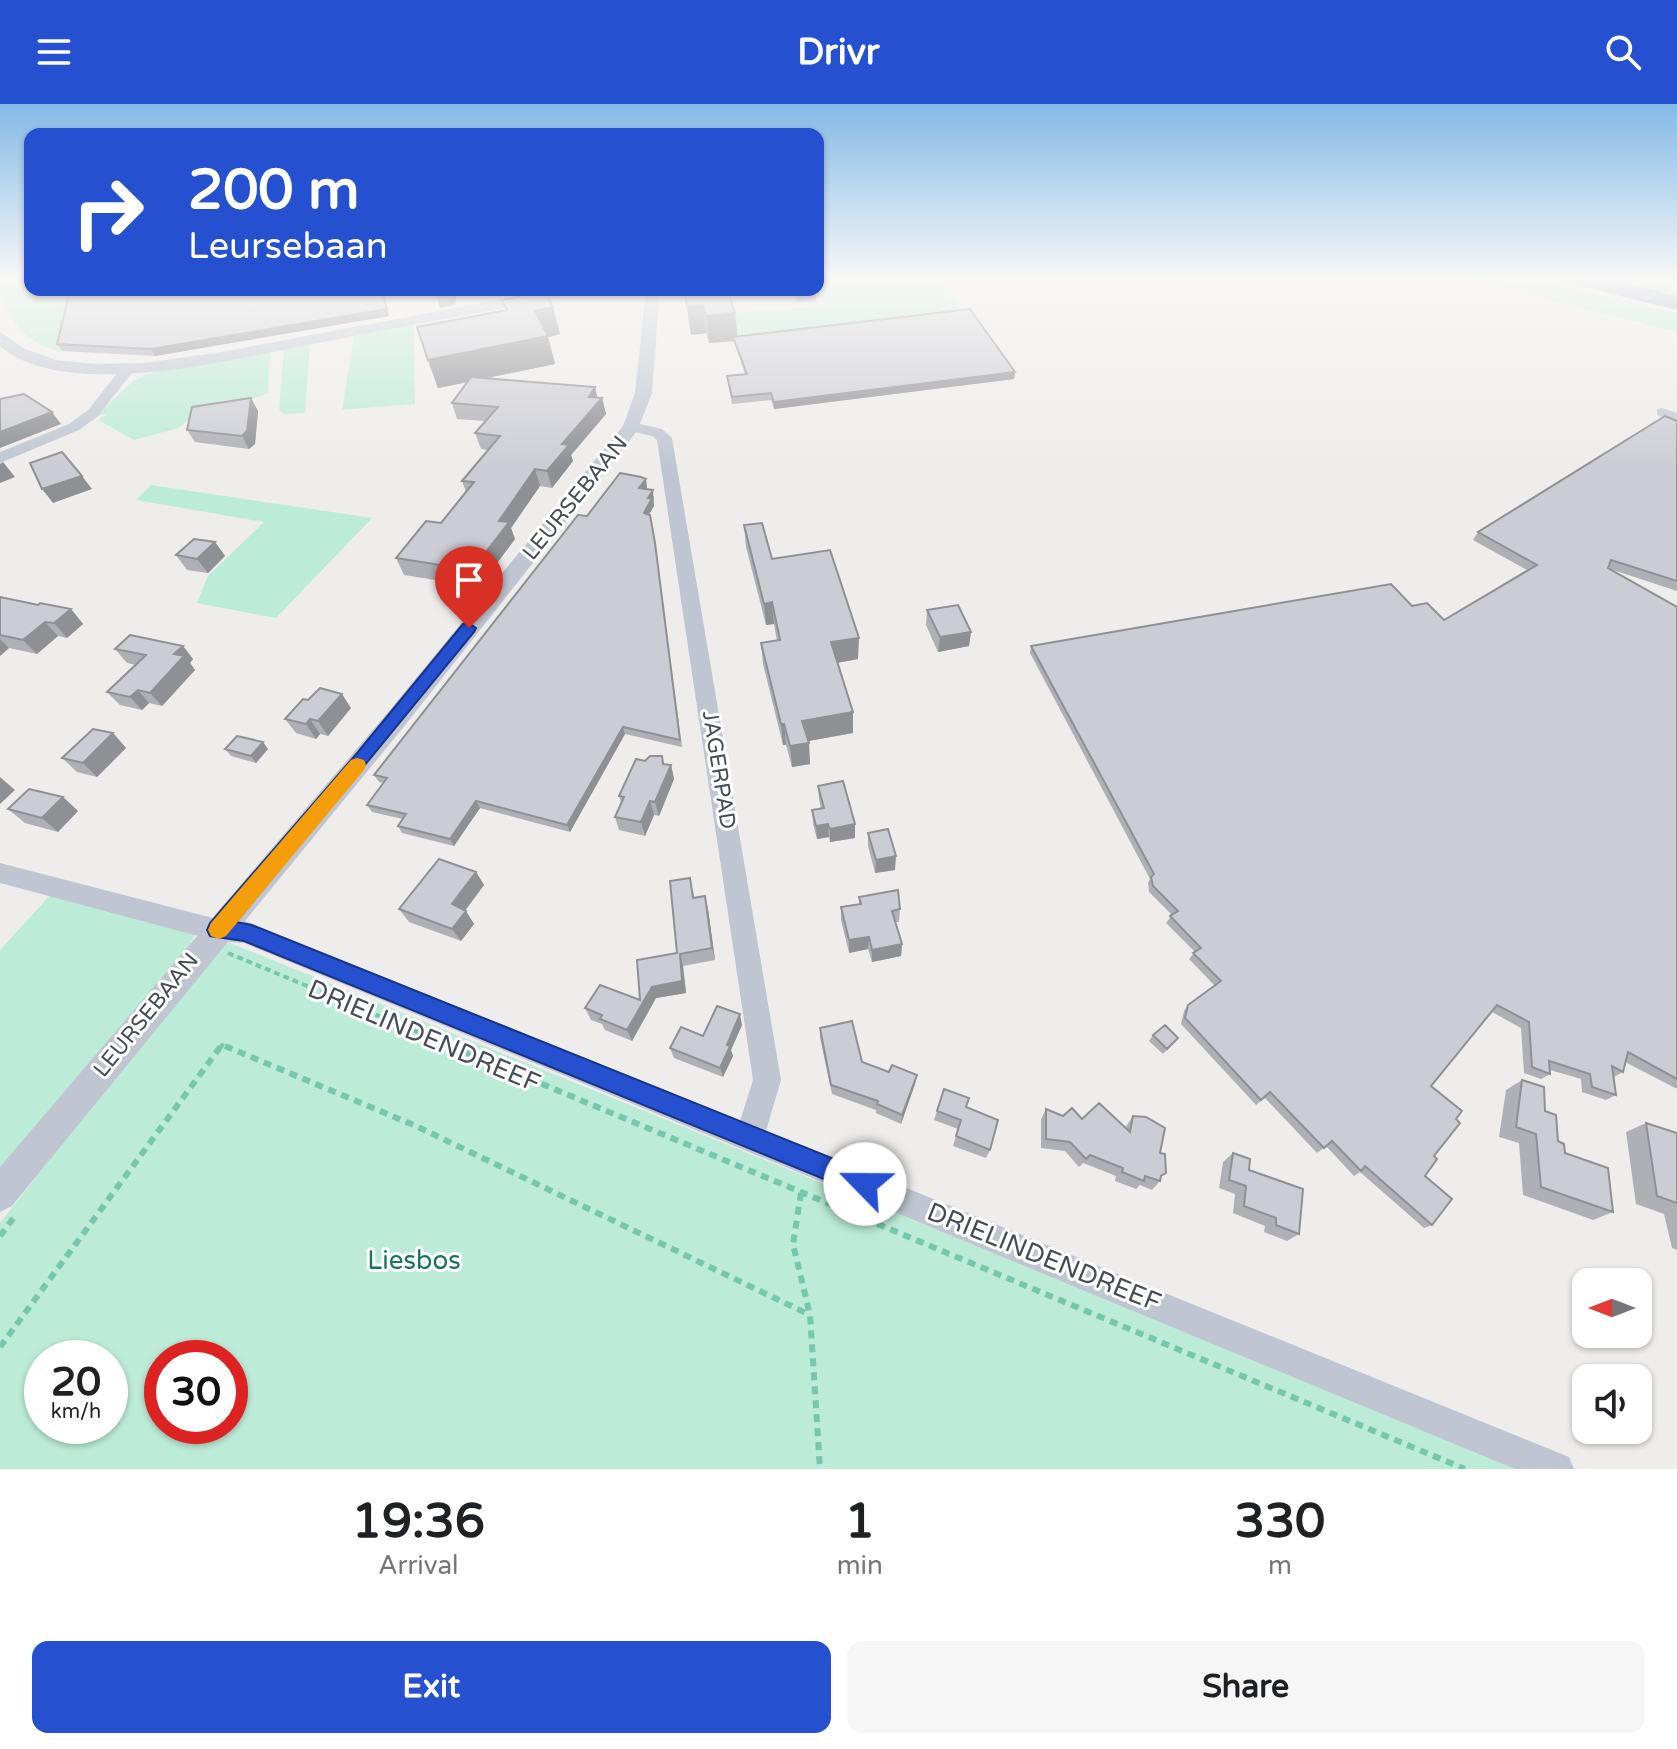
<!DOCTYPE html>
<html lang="en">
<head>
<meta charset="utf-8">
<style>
	body { margin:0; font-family:"Varela Round",sans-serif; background:#f6f6f6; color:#202124; height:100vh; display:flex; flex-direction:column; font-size:30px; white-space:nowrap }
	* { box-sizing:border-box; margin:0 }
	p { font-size:26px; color:#757577 }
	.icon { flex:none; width:44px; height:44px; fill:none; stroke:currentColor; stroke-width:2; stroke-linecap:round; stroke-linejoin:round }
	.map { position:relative; height:1365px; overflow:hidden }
	.side { display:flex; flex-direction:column; background:#fff; flex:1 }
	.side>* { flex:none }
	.banner { position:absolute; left:24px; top:24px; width:800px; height:168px; border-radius:16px; box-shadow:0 2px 6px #0004; background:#2550d0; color:#fff; overflow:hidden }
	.needle { width:52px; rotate:270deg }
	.buttons { position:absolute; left:1572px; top:1164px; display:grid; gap:16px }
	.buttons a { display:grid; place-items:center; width:80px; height:80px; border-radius:16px; background:#fff; box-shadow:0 2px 6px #0004; font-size:40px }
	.speed { position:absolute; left:24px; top:1236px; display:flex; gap:16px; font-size:40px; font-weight:700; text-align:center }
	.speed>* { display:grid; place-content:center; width:104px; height:104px; border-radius:50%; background:#fff; box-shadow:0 2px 6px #0004; line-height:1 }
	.speed small { font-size:20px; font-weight:400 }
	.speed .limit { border:12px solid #d22; background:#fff; color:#111 }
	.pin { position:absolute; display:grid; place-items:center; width:68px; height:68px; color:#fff; margin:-82px -34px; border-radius:50% 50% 50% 0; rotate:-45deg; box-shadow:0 0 8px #0007 }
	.pin .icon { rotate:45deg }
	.me { position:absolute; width:88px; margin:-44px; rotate:293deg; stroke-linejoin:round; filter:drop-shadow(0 0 6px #0008) }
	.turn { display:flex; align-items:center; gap:28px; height:168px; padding:0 32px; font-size:36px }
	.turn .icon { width:104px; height:104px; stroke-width:2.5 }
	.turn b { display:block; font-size:56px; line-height:68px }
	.eta { display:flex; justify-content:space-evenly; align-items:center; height:136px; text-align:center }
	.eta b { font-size:48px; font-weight:700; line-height:56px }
	.button { display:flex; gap:16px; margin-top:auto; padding:16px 32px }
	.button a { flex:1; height:92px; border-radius:16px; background:#2550d0; color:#fff; font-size:32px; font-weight:700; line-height:92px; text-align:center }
	.button a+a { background:#f6f6f6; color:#202124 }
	header { display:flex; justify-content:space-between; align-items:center; height:104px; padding:0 32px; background:#2550d0; color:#fff; font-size:36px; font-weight:700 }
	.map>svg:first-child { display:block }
	.green { fill:#bcebd7; fill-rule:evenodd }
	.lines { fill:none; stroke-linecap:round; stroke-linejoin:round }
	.path-far1 { stroke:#77c6ae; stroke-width:4; stroke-dasharray:6 4; stroke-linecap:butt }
	.path { stroke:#77c6ae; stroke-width:6; stroke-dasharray:8 6; stroke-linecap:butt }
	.minor { fill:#c0c6d1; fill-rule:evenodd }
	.tertiary { fill:#c0c6d1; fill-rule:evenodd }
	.motorway { fill:#8796b8; fill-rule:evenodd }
	.wall { fill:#afb0b6 }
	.shaded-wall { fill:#8f9094 }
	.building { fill:#cccdd4; stroke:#8f9094; stroke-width:2 }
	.route { fill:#2550d0; stroke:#183487; stroke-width:2 }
	.slow { fill:#f59e0b }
	.labels { text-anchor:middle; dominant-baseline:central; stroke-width:6; stroke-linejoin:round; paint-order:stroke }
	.street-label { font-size:22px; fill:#464c58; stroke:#fff }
	.near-street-label { font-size:26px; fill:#464c58; stroke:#fff }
	.near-park-label { font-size:26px; fill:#1c7458; stroke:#fff }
</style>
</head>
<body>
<header><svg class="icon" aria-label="menu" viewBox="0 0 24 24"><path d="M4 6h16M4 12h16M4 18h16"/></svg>Drivr<svg class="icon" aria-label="search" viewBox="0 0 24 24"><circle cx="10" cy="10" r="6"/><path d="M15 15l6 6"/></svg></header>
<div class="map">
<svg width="1677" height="1365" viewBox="0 0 1677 1365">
	<rect width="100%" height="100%" fill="#efedec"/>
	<path class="green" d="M0,173H30V186H76L62,247C26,243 0,208 0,173Z
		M818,173H852L854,176L936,173L967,215L737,238L732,209L826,202Z
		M1463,173H1526L1677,210V228Z
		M1584,173H1650L1677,183V196Z
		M414,221L415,300L342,306L354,232Z
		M310,240L305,309L284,310L279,305L284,245Z
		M270,247L268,289L234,303L231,295L191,304L190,315L178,324L134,336L98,316L109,309L95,313L133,277L160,265Z
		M151,381L372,414L276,514L197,499L208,472L264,418L136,396Z
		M53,788L195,831L186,847L0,1075V846Z
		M223,836L1527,1365H0V1119ZM42,1254H110V1322H42ZM162,1254H230V1322H162Z"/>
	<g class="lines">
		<path class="path-far1" d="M228,849L456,944
			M220,944L222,941L230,944"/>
		<path class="path" d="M225,942L416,1022L810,1211
			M451,942L1465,1365
			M801,1089L793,1140L810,1211L820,1365
			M0,1132L15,1112
			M0,1243L221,942"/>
		<path class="minor" d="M128,261L135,265L98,312L79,326L0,359V348L69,320L88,306L123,262Z
			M1662,304L1677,309V319L1657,311V305Z
			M631,318L662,325L672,334L781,976L766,1027L1569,1353L1574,1365H1515L244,839L217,837L0,779V759L217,815L245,817L740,1017L753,976L657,336L652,332L626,326L623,323Z"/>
		<path class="tertiary" d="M551,186H582L575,190C486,207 396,224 307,241C246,253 184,268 121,270C82,271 31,269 0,242V228L25,245L56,256L95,260L143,259L216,249Z
			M646,186H660L652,289L637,327L406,620L12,1102L0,1108V1063L389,607L623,322L635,289Z"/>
		<path class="motorway" d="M1561,173H1601L1677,192V206L1564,178Z"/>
	</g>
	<path class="wall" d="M70,186H383L389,212L155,252L62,247L57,240Z
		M684,186L735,209L737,232L1015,268L1014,275L774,305L771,296L732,300L727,272L745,270L734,237L709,239L706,229L691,231Z
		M792,186H815L816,197L797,198Z
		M502,196L560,230L548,233L555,260L486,274L595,283L597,293L602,294L606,310L571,351L573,357L552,384L540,382L511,424L515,435L479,483L404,471L396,454L441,419L466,388L462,377L488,346L481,345L475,329L485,317L457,315L452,299L468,278L438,284L428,256L505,206Z
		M258,307L255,340L249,345L195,338L187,326Z
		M1677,317V487L1610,465L1677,503V985L1625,958L1623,968L1614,973L1616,991L1606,996L1582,988L1581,975L1550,966V970L1541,975L1524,969L1521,924L1492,908L1431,982L1456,1015L1434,1052L1425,1072L1432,1121L1424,1124L1360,1068L1354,1072L1326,1042L1317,1049L1265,994L1256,1001L1181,920L1184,907L1188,901L1215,882L1189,855L1195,848L1166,819L1172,811L1149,788L1148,779L1150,775L1030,549L1031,542L1412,502L1444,516L1527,466L1473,436L1478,428Z
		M647,383L645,385L654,393L653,396L654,402L649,410L656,447L682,643L625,630L570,728L480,704L454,742L402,729L398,722L403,715L372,708L367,701L383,679L379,678L374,671L587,412Z
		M744,421L858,555L837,559L853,608V629L808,637L810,660L792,663L786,641H783L763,560L761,539L777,537L774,520L766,521L746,443Z
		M215,438L225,452L208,469L187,466L176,451Z
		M0,493L38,501L71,505L83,520L67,534L58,532L37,550L9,544L0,552Z
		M927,506L971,528L969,542L938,548L926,521Z
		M183,542L193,555L190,559L195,566L162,602L149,599L142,606L120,601L107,588L136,561L127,559L115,545Z
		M308,596L351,604L328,632L320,630L316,635L296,629L285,615Z
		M113,629L126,644L97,673L77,668L62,654Z
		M225,645H268L256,659L231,652Z
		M662,652L664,660L671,661L674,675L659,712L654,711L645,732L619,726L615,713L621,698L619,692Z
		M818,682L855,720V734L830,738L829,733L817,735L813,720L812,706L821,705L819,695Z
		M63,693L78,707L58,728L25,719L8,705Z
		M868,729L895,766L875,769L868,742Z
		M476,768L484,781L465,807L474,820L461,837L409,818L399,805Z
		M694,787V794L708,805L715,856L683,862L686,889L656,894L632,937L605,926L602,920L591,916L585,904L640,896L677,849Z
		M859,793L900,805L899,818H895L902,840L901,852L872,858L868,845L849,849L841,816V803L859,800Z
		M742,921L731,946L733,952L723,973L674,954L670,944Z
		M820,924L862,958L889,968L917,971L915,980L901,1020L876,1009V1006L832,990L820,934Z
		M1153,931L1178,934L1163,950L1149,937Z
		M1522,976L1545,1007L1558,1037L1565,1049L1613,1108L1593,1116L1523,1091L1519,1039L1499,1033L1506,986Z
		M966,1003L990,1046L986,1054L953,1042L958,1025L934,1016L937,1007Z
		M1046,1005L1063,1012L1125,1024L1133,1012L1160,1049V1077L1152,1086L1140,1081L1136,1085L1115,1077L1116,1072L1083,1059L1079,1063L1065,1047L1041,1044V1015Z
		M1646,1019L1677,1029V1146L1672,1144L1664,1110L1636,1100L1626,1028Z
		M1233,1049L1249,1066L1299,1130L1287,1137L1264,1128L1265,1122L1233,1109L1235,1090L1219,1084L1223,1058Z"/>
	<path class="shaded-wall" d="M382,186L389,212L155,252L151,245Z
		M440,186H458L455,201L440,204L435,187Z
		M703,201L706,229L691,231L687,203Z
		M553,203L560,230L548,233L555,260L438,284L428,256L535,207Z
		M735,209L738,236L733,233L734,237L709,239L706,212Z
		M1015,268L1014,275L774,305V298Z
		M595,283L598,298L602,294L606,310L571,351L573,357L552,384L547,367Z
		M251,294L258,307L255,340L249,345L242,332Z
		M52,308L61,320L0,344V328Z
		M3,358L15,373L0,379V360Z
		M535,365L540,382L511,424L515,435L479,483L472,466L499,417Z
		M82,372L92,385L53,399L42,385Z
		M646,375L647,383L641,392L639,384Z
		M653,386L654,402L645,417L644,409L648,394Z
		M215,438L225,452L208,469L197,455Z
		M772,498L774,520L766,521L764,500Z
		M71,505L83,520L67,534L54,519Z
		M45,518L58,532L37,550L23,536Z
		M971,528L969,542L938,548L940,533Z
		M859,534L858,555L831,560V538Z
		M0,535L9,544L0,552Z
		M183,542L193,555L190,559L195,566L162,602L150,589L174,550Z
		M138,586L149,599L142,606L130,593Z
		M342,590L351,604L328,632L318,617Z
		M853,608V629L803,638L802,617Z
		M310,615L320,630L316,635L306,620Z
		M781,620H784L786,641H783Z
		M623,623L625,630L570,728L567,721Z
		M113,629L126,644L97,673L83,659Z
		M263,638L268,645L256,659L251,652Z
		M809,639L810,660L792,663L790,642Z
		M662,652L665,666L671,661L674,675L659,712L655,698L663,660Z
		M0,673L15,686L0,700Z
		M63,693L78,707L58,728L42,714Z
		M476,697L480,704L454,742L450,735Z
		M650,697L654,711L645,732L641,718Z
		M828,720L829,733L817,735L816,722Z
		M855,720V734L830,738V725Z
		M896,752L895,766L875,769L876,756Z
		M476,768L484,781L460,813L452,800Z
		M705,792L708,805L715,856L712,844Z
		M466,807L474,820L461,837L452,825Z
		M869,833L868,845L849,849V836Z
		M902,840L901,852L872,858V846Z
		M680,850L683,862L686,889L656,894L632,937L627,926L652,883Z
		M740,910L742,921L731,946L733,952L723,973L720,964L727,941Z
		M917,971L915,980L901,1020L902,1011Z"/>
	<path class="building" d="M70,186H382L387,205L151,245L57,240Z
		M685,186H728L735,209L706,212L703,201L687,203Z
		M545,188L553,203L535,207L548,232L428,256L417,223L507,206L502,196Z
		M970,205L1015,268L774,298L771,289L732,293L727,272L747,270L733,233Z
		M471,273L595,283L589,293L602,294L562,340L569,341L547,367L535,365L499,417L509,418L472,466L396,454L426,417L441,419L474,378L462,377L500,332L475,329L498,303L452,299Z
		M24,290L52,308L0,328V295Z
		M251,294L247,327L242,332L187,326L192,303Z
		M1665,312L1677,317V477L1611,456L1608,464L1677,503V975L1628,948L1623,968L1612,962L1616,991L1592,983L1590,970L1549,957L1550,970L1532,963L1529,918L1497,901L1431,982L1462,1007L1456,1015L1460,1019L1434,1052L1437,1055L1425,1072L1452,1095L1432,1121L1365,1062L1361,1067L1332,1037L1324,1044L1270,988L1261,996L1185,914L1188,901L1221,877L1193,849L1201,844L1170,812L1178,807L1153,782L1151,773L1154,770L1031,542L1391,480L1412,502L1427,499L1444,516L1537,461L1478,428Z
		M62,348L82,372L42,385L30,359Z
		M620,369L641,373L646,375L639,384L653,386L648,394H652L644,409L650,411L655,439L680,636L623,623L567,721L476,697L450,735L398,722L406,710L367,701L387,674L374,671L578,411L587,412Z
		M762,419L772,455L830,446L859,534L831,538L853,608L802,617L809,639L790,642L784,620H781L761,539L780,536L772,498L764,500L744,421Z
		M194,435L215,438L197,455L176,451Z
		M0,493L38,501L40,499L71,505L54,519L45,518L23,536L0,531Z
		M958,501L971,528L940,533L927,506Z
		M130,531L183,542L174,550L184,552L150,589L138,586L130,593L107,588L146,551L115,545Z
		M320,584L342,590L318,617L310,615L306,620L285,615L303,595L308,596Z
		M93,625L113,629L83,659L62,654Z
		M237,632L263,638L251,652L225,645Z
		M650,652H662L663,660L671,661L655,698L650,697L641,718L615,713L624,693L619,692L636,655L645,657Z
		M843,677L855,720L830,725L828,720L816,722L812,706L824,704L818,682Z
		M29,685L63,693L42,714L8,705Z
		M888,725L896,752L876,756L868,729Z
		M439,755L476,768L452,800L466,807L452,825L399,805Z
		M690,774L693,794L705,792L712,844L680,850L682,877L652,883L627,926L600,915L602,911L585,904L600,881L640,896L637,856L677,849L670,777Z
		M898,786L900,805L892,807L902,840L872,846L869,833L849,836L841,803L861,800L859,793Z
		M717,902L740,910L727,941L730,942L720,964L670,944L681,923L703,932Z
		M852,917L862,958L889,968L892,961L917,971L902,1011L877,1000L878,997L831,981L820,924Z
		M1165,921L1178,934L1167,945L1153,931Z
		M1522,976L1544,983L1545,1007L1556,1011L1558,1037L1564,1040L1565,1049L1608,1064L1613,1108L1541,1083L1536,1030L1516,1023Z
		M944,985L969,994L966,1003L998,1016L990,1046L956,1032L961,1016L937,1007Z
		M1099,999L1130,1028L1133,1012L1146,1013L1165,1024L1160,1049L1165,1050L1166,1069L1161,1072L1160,1077L1145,1072L1144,1077L1122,1068L1123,1064L1090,1051L1086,1055L1070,1038L1046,1035V1005L1063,1012L1072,1004L1082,1015Z
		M1646,1019L1677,1029V1099L1657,1092Z
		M1233,1049L1250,1055L1249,1066L1303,1085L1299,1130L1276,1121V1114L1244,1102L1246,1082L1229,1076Z"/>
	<linearGradient id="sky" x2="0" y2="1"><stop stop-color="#83bae7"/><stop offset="0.48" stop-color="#f8f7f6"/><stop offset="1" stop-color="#f8f7f6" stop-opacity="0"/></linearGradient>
	<rect width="1677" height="364" fill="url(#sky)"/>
	<path class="route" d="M469,519L476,524L474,528L236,818L252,821L874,1071L877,1080L874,1088L865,1092L244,837L210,832L207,826L210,819L358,648L463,520Z"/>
	<path class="slow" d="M357,654L364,656L366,661L364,666L226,832L219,835L211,832L208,826L211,819L351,656Z"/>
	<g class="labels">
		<g class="street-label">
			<text transform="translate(575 394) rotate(-51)">LEURSEBAAN</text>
			<text transform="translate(719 666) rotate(81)">JAGERPAD</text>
			<text transform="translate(146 911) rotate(-51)">LEURSEBAAN</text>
		</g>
		<g class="near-street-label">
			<text transform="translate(424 932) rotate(23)">DRIELINDENDREEF</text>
			<text transform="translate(1044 1153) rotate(22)">DRIELINDENDREEF</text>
		</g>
		<g class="near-park-label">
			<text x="414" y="1156">Liesbos</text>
		</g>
	</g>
</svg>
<div class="buttons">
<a><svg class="needle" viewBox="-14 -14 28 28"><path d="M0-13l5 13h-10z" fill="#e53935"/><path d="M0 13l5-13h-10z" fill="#757577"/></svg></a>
<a><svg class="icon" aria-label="sound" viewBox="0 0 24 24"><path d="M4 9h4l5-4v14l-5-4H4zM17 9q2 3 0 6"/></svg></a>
</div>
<div class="speed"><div>20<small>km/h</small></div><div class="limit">30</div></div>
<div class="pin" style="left:469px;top:524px;background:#d93025"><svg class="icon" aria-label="arrive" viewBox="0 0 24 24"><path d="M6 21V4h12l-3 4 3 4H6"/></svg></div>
<svg class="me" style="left:865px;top:1080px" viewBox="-20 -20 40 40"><circle r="19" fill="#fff"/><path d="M0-13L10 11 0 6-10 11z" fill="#2550d0"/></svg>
<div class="banner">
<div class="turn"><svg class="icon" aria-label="right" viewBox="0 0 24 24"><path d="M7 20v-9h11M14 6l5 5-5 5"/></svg><div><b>200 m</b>Leursebaan</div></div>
</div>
</div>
<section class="side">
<div class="eta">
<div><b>19:36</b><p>Arrival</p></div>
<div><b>1</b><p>min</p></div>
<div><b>330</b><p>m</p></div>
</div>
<div class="button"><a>Exit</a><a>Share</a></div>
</section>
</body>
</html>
